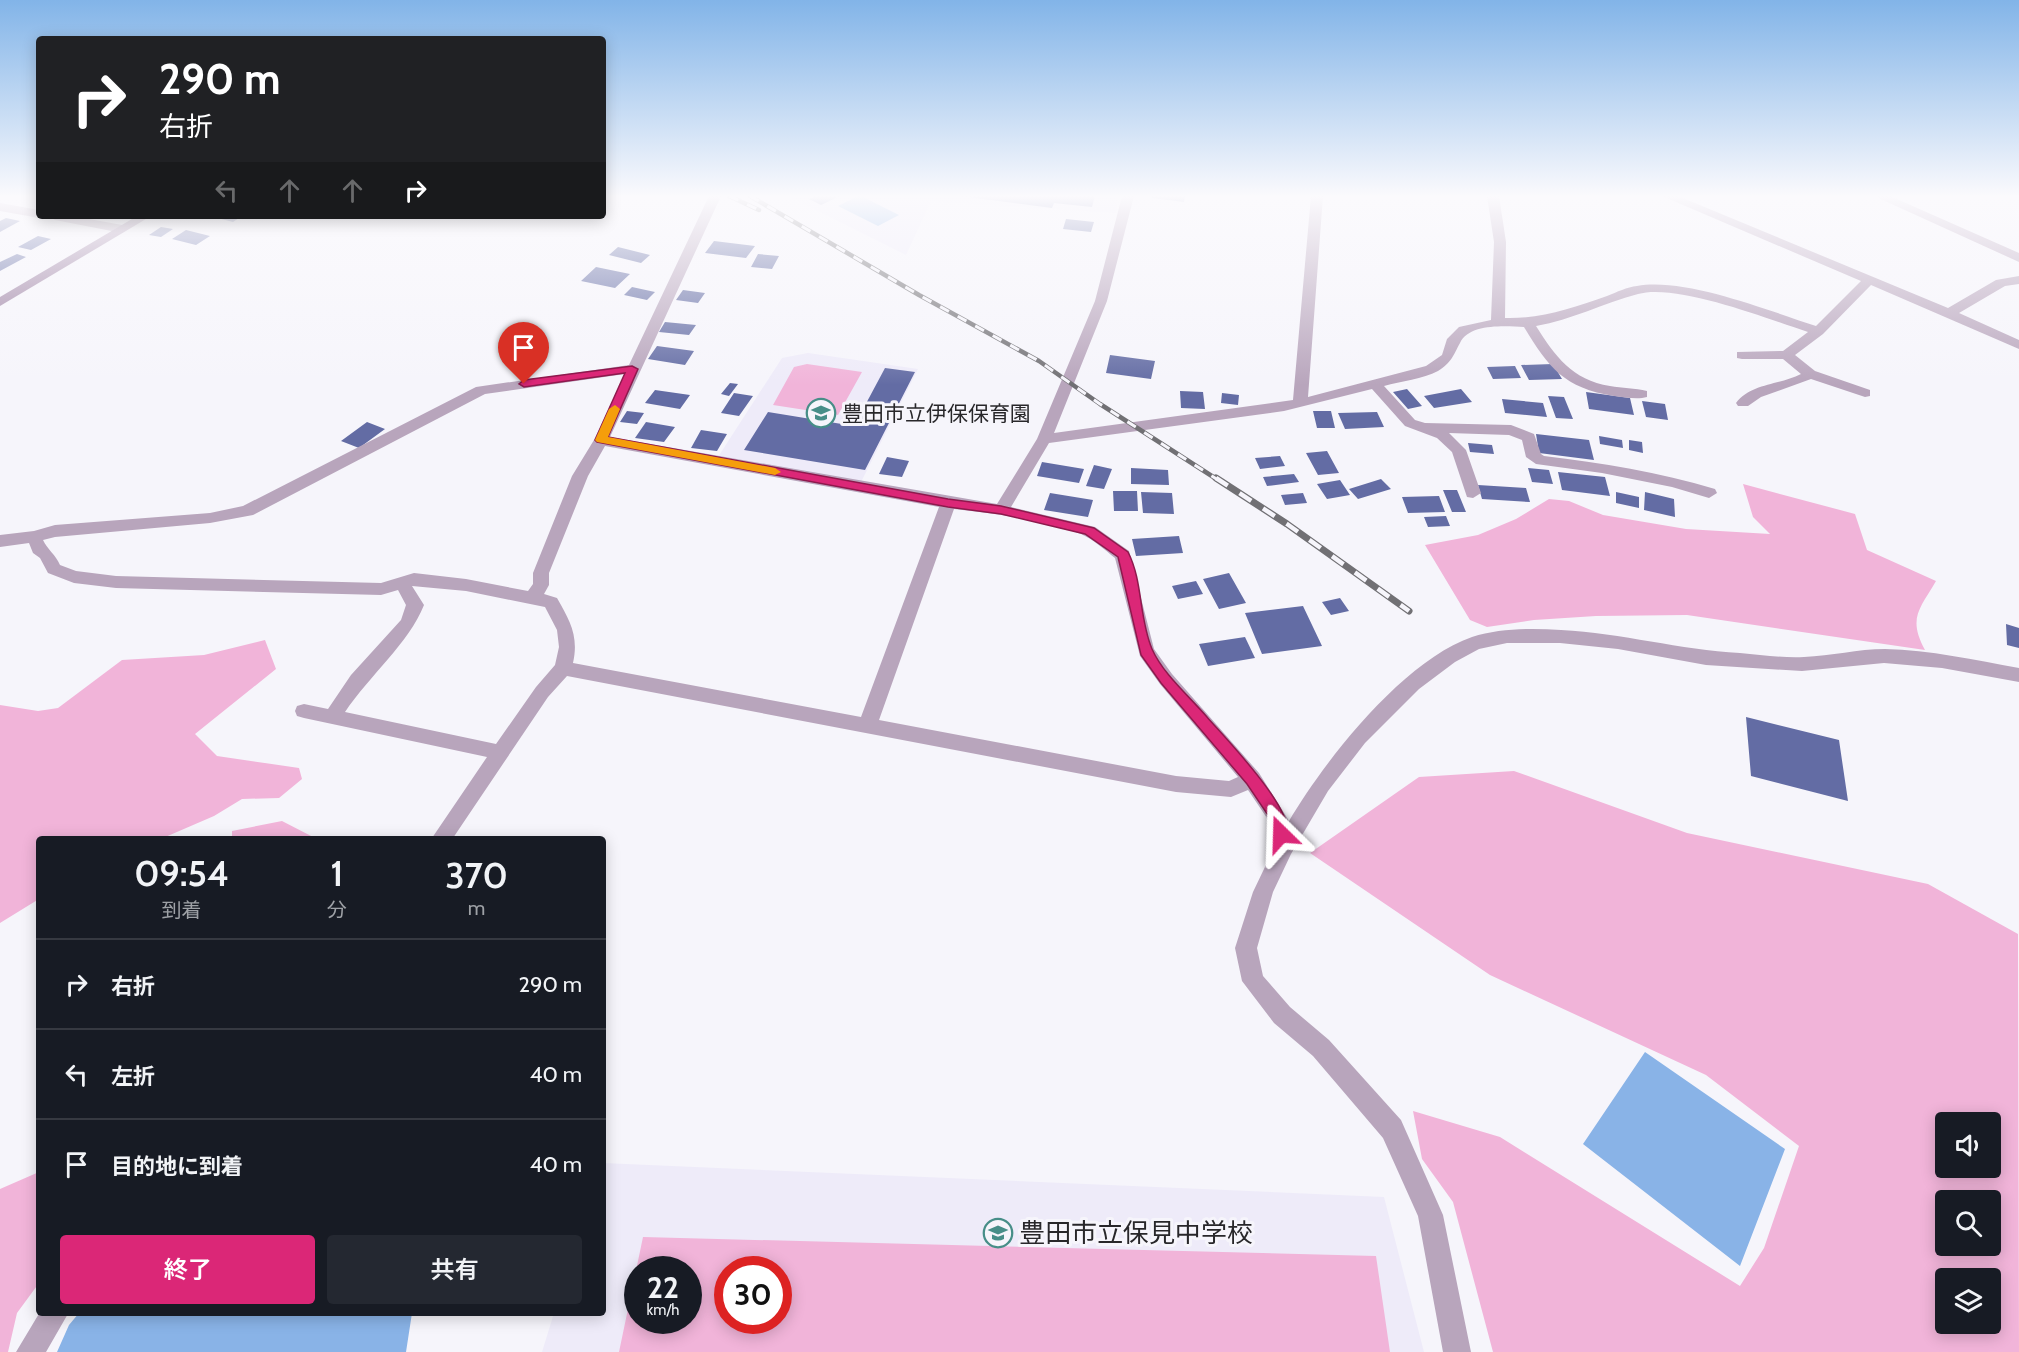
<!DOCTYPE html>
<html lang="ja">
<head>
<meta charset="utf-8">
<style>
	body { margin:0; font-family:Cabin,"Noto Sans JP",sans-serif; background:#242831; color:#f1f3f6; height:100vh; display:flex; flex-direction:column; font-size:22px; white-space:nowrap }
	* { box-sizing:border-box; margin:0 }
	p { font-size:20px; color:#9ea1a6 }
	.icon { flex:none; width:33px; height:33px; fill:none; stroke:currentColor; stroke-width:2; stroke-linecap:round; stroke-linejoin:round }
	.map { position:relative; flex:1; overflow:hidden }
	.details { position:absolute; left:36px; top:836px; width:570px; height:480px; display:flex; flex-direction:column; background:#171b24; border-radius:6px; box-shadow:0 3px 15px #0003 }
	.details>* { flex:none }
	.top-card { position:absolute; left:36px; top:36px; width:570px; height:183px; border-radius:6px; box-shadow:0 3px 15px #0003; background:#202124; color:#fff; overflow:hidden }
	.buttons { position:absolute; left:1935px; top:1112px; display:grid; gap:12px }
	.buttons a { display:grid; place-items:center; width:66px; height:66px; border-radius:6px; background:#171b24; box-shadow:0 3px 15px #0003; font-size:30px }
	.speed { position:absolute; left:624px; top:1256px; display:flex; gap:12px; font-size:30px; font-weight:700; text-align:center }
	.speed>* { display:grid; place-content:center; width:78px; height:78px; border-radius:50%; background:#171b24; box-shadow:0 3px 15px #0003; line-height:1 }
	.speed small { font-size:15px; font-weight:400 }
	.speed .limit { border:9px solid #d22; background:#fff; color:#111 }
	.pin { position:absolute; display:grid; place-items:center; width:51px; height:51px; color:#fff; margin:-62px -26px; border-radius:50% 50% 50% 0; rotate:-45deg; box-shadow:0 0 6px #0007 }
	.pin .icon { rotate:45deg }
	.me { position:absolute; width:66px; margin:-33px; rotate:338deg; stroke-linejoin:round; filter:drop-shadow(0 0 4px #0008) }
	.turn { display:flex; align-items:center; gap:21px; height:126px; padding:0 24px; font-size:27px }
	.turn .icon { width:78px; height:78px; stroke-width:2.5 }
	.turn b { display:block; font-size:42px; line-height:51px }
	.lanes { display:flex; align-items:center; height:57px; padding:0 24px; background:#0003; justify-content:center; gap:30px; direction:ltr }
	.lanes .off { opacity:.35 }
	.eta { display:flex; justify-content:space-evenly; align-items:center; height:102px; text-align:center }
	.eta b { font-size:36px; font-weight:600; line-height:42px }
	.action { display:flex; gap:12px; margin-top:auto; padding:12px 24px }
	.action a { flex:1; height:69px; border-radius:6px; background:#db2777; color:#fff; font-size:24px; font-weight:600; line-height:69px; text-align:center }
	.action a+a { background:#242831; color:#f1f3f6 }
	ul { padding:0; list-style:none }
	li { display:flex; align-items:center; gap:18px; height:90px; padding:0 24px; border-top:2px solid #363941 }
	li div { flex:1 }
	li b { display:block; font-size:22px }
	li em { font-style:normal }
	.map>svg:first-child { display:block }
	.built { fill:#eeebf9; fill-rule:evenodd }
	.green { fill:#f1b4d9; fill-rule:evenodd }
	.water { fill:#89b3e7 }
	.building { fill:#636ca4 }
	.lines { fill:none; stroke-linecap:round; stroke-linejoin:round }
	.street { fill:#b8a5bc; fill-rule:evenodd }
	.secondary { fill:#997da0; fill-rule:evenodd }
	.rail-far1-casing { stroke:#717074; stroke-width:4.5 }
	.rail-casing { stroke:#717074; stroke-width:7 }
	.rail-far1 { stroke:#f6f5fb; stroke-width:3; stroke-dasharray:10; stroke-linecap:butt }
	.rail { stroke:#f6f5fb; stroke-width:4.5; stroke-dasharray:14; stroke-linecap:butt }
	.route { fill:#db2777; stroke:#8e194d; stroke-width:1.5 }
	.slow { fill:#f59e0b }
	.labels { text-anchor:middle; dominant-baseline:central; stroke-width:6; stroke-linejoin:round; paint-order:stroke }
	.poi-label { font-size:21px; fill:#28272a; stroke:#f6f5fb; text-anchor:start }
	.near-poi-label { font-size:26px; fill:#28272a; stroke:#f6f5fb; text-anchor:start }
</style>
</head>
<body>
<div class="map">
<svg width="2019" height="1352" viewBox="0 0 2019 1352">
	<rect width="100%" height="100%" fill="#f6f5fb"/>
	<path class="built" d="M788,196H1118L1116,213L931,201L906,255Z
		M808,353L918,369L861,482L718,457L782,358Z
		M603,1163L1384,1197L1424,1352H542L554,1313L603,1312ZM638,1269H688V1320H638ZM728,1269H778V1320H728Z"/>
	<path class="green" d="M807,364L862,372L838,415L773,405L794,367Z
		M1743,484L1855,514L1867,550L1936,581C1919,610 1908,618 1925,650L1687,615L1596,616L1534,620L1487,627L1470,620L1425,545L1478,535L1516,519L1549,499L1569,501L1603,515L1686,529L1770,534L1753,517Z
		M265,640L276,669L195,734L217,756L299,768L302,779L279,798L242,799L214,816L163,838H39V899L0,923V705L38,711L58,708L122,660L204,655Z
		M1514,771L1687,833L1928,884L2018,934L2019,1352H1493L1453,1202L1422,1159L1413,1111L1500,1137L1740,1286L1764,1248L1799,1146L1706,1075L1490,975L1310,853L1419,777ZM1946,1122H1990V1167H1946ZM1946,1200H1990V1245H1946ZM1946,1278H1990V1323H1946Z
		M282,821L315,838H232V831Z
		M39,1172V1283L17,1313L8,1352H0V1189Z
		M643,1237L1376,1256L1390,1352H619ZM638,1269H688V1320H638ZM728,1269H778V1320H728Z"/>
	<path class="water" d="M858,196H861L899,215L878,226L838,206Z
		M1645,1052L1785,1149L1740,1266L1583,1144Z
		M79,1313V1312L412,1313L406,1352H57L69,1325Z"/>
	<path class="building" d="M816,196H840L821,205L809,199Z
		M960,196H1095L1092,207L1054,203L1052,208Z
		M1152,196H1185L1184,202L1152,198Z
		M210,216H242L233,222Z
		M6,218L20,221L0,232V221Z
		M1066,219L1094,222L1091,232L1063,229Z
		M161,227L173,229L161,237L149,235Z
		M186,230L210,236L196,245L172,239Z
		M38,236L51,239L31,250L18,247Z
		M714,241L755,246L746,258L705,253Z
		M618,247L650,255L641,263L609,255Z
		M17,254L26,257L0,271V262Z
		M758,254L779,256L772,269L751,267Z
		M596,267L630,274L615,288L581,281Z
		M632,287L655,292L647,300L624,295Z
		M683,290L705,293L698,303L676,300Z
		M665,322L696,325L689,335L659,332Z
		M657,346L694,351L685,365L648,359Z
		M1110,355L1155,361L1151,379L1106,373Z
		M1553,364L1562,379L1529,380L1521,365Z
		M1515,366L1521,378L1493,379L1487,367Z
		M885,368L915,372L865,470L744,450L768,412L854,426Z
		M730,383L738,384L729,396L721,394Z
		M1407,389L1422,406L1408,409L1393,392Z
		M1461,389L1472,402L1434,408L1424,396Z
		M655,390L690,395L680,409L645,403Z
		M1180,391L1203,392L1205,409L1181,408Z
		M1586,392L1630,398L1634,415L1589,409Z
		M734,393L753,396L739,416L721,413Z
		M1222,393L1239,395L1238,405L1221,403Z
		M1548,396L1564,397L1573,419L1556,418Z
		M1502,399L1543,403L1547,417L1505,413Z
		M1642,401L1665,404L1668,420L1646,417Z
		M627,411L644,413L637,424L620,422Z
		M1313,411H1331L1335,428H1317Z
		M1377,412L1384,427L1345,429L1338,413Z
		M367,422L385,429L359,448L341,441Z
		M646,422L675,427L664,442L635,438Z
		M701,430L727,434L717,451L691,448Z
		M1536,434L1589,440L1594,460L1539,453Z
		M1599,436L1622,440L1623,448L1600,444Z
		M1629,440L1642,442L1643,453L1629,450Z
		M1468,443L1492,445L1494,454L1470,452Z
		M1327,451L1339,473L1318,475L1306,453Z
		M1280,456L1285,466L1260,469L1255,458Z
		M887,457L909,461L902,477L879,474Z
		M1042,462L1084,469L1079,483L1037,476Z
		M1094,465L1112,469L1104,489L1086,486Z
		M1131,468L1168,470L1169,485L1131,484Z
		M1528,468L1549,470L1553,484L1532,482Z
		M1558,472L1605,477L1610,496L1562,490Z
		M1294,474L1299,482L1267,486L1263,477Z
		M1381,479L1391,489L1358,499L1349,489Z
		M1340,480L1350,495L1327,499L1317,484Z
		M1478,485L1526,488L1530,502L1482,499Z
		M1443,490H1457L1466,512H1452Z
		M1113,491H1137L1138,511H1114Z
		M1141,492L1172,493L1174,514L1143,513Z
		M1616,492L1639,497V508L1616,503Z
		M1645,492L1674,499L1675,517L1644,510Z
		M1050,493L1093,500L1088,517L1044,510Z
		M1303,493L1307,503L1285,505L1281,495Z
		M1439,496L1445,512L1408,513L1402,497Z
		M1446,516L1450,526L1428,527L1424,517Z
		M1179,536L1183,553L1136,556L1132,539Z
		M1229,573L1246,603L1219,609L1203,579Z
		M1196,581L1203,594L1178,599L1172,586Z
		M1340,598L1349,611L1331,615L1322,602Z
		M1303,606L1322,646L1262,654L1245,613Z
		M2006,624L2019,628V648L2007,645Z
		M1245,637L1255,658L1208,666L1199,644Z
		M1746,717L1839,740L1848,801L1751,776Z"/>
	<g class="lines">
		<path class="street" d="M709,196H721L610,437L997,504L1037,439L1095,301L1122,196H1134L1107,301L1054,433L1293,400L1311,196H1323L1308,397L1426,366L1442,355L1447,339L1459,327L1491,320L1494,242L1487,196H1499L1506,242L1505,318C1542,319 1572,308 1607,296C1617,292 1627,287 1637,286C1685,277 1769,311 1816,326L1861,281L1662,196H1678L1948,308L1996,280L2019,276V284L2005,286L1959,313L2019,340V349L1871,285L1823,334L1795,355L1815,371L1870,390V396L1865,397L1811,379L1761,397L1748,406H1738L1736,403C1751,383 1780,385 1801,374L1783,359H1742L1737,358V352L1783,351L1808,332C1768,319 1677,283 1638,294C1603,303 1572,320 1536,326C1555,356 1572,380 1610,386C1622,388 1635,388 1647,391V397C1637,400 1624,397 1614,396C1564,388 1549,368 1524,327C1506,326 1469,323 1460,343C1453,356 1451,363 1438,371C1423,379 1401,381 1384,386L1415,420L1425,423L1511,425L1534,434L1541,454L1544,456C1602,463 1659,472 1715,489L1717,493L1709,498L1672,487L1602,473L1536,464L1526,457L1522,440L1509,435L1449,433L1466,450L1481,493L1473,498L1467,497L1452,452L1437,438L1405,426L1372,389L1284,411L1049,443L1011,507L1095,527L1129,551L1154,649L1172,674L1259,773L1289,821C1325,760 1403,661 1472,637C1500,628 1532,628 1561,630C1622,633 1680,650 1740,653C1761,655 1783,658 1804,657C1831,656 1858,649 1885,649C1930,650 1975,660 2019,668V682L1942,668L1884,663L1802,671L1706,665L1618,649L1560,643H1507L1479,649L1455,662L1419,689L1365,743L1328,791L1291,854L1273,892L1257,948L1263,976L1290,1007L1329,1040L1401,1120L1443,1215L1471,1352H1443L1418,1216L1383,1138L1313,1056L1274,1023L1242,981L1235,948L1253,892L1274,848L1269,821L1248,790L1231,797L1176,792L567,676L548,697L453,838H432L487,757L304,718L297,716L295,711L297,706L304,704L328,709L351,675L401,620L406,605L398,590L381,595L116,588L74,583L48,573L40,558L33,553L29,543L0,547V535L34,531L55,525L210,513L243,506L476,387L629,365ZM625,374L594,440L572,476L533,573V584L528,591L466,579L414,573L381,583L116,576L76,571L60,565C56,555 47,549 43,540L55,537L210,523L253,515L485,394ZM605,446L939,507L861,717L573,663C579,636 570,621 557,598L544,594L549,585V573L588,476ZM954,509C994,514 1044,519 1081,534C1093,539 1105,550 1115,558L1140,656L1160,684L1238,777L1229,781L1176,776L879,720ZM412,586L466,591L545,607L557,630L559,647L555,665L536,687L496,744L345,712C369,676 409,643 424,605Z
			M1874,196H1890L2019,253V262Z
			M0,203L39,210V216H44L39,218L0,211Z
			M49,216H73L122,225L128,229L122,233L55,220Z
			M40,1312H69L46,1352H16Z"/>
		<path class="secondary" d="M137,216H151L0,306V297Z"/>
		<g class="rail-far1-casing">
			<path id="rail-far1" d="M729,196L759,210
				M750,196L919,295L1039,361L1100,404L1218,480"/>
		</g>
		<g class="rail-casing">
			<path id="rail" d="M1216,478L1287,524L1409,611"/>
		</g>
		<use href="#rail-far1" class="rail-far1"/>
		<use href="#rail" class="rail"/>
	</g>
	<linearGradient id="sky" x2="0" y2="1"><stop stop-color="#82b4e8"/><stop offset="0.51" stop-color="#fbfafd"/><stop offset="1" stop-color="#fbfafd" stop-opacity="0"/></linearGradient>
	<rect width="2019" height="385" fill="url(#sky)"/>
	<path class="route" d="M632,366L638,369L608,437L948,499L1001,506L1094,528L1128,552C1143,581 1139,619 1152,649C1163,674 1189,696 1207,717C1224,737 1299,813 1287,839H1276L1272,821L1247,784L1161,683L1141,655L1118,557L1085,534L1001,514L948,507L597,442L595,440L625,373L524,387L519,384L524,380Z"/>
	<path class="slow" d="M615,405L620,409L608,437L775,468L781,472L775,475L597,442L595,440L609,409Z"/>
	<defs>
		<g id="school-ring" transform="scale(1.5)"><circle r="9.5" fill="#f6f5fb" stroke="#478e88" stroke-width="1.5"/><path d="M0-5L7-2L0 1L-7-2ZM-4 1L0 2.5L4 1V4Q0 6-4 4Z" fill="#478e88"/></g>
	</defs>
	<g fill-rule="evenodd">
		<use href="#school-ring" x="821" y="413"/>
		<use href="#school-ring" x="998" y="1233"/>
	</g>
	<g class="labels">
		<g class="poi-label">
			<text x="842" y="413">豊田市立伊保保育園</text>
		</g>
		<g class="near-poi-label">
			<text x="1019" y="1233">豊田市立保見中学校</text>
		</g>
	</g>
</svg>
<div class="buttons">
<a><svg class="icon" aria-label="sound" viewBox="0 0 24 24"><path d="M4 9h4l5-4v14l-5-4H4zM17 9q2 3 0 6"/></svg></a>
<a><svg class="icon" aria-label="search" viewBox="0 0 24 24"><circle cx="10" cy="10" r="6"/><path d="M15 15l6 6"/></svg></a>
<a><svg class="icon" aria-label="layers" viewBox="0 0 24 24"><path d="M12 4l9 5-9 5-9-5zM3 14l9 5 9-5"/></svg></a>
</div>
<div class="speed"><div>22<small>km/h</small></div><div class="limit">30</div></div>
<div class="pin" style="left:524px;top:384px;background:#d93025"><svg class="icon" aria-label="arrive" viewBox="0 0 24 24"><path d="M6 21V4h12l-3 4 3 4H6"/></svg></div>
<svg class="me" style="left:1281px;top:834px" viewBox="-20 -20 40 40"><path d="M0-17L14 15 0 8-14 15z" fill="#db2777" stroke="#fff" stroke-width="4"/></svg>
<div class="top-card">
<div class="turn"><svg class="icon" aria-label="right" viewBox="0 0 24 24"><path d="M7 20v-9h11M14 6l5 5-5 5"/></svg><div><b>290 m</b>右折</div></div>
<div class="lanes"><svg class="icon off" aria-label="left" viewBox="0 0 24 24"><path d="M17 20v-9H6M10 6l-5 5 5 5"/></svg><svg class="icon off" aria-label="ahead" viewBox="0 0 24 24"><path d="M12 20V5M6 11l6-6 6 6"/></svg><svg class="icon off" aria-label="ahead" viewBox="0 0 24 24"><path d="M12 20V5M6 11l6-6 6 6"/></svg><svg class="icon" aria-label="right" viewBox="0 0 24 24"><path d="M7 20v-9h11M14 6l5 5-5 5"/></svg></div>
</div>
<section class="details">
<div class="eta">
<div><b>09:54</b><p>到着</p></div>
<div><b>1</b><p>分</p></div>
<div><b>370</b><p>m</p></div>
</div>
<ul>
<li><svg class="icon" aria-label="right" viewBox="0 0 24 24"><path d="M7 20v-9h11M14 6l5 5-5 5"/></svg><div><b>右折</b></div><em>290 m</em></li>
<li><svg class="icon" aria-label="left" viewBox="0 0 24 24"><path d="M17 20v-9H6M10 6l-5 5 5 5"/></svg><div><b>左折</b></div><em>40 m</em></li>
<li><svg class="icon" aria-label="arrive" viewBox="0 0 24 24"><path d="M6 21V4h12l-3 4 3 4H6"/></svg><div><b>目的地に到着</b></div><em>40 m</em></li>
</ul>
<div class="action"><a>終了</a><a>共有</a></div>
</section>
</div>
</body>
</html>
